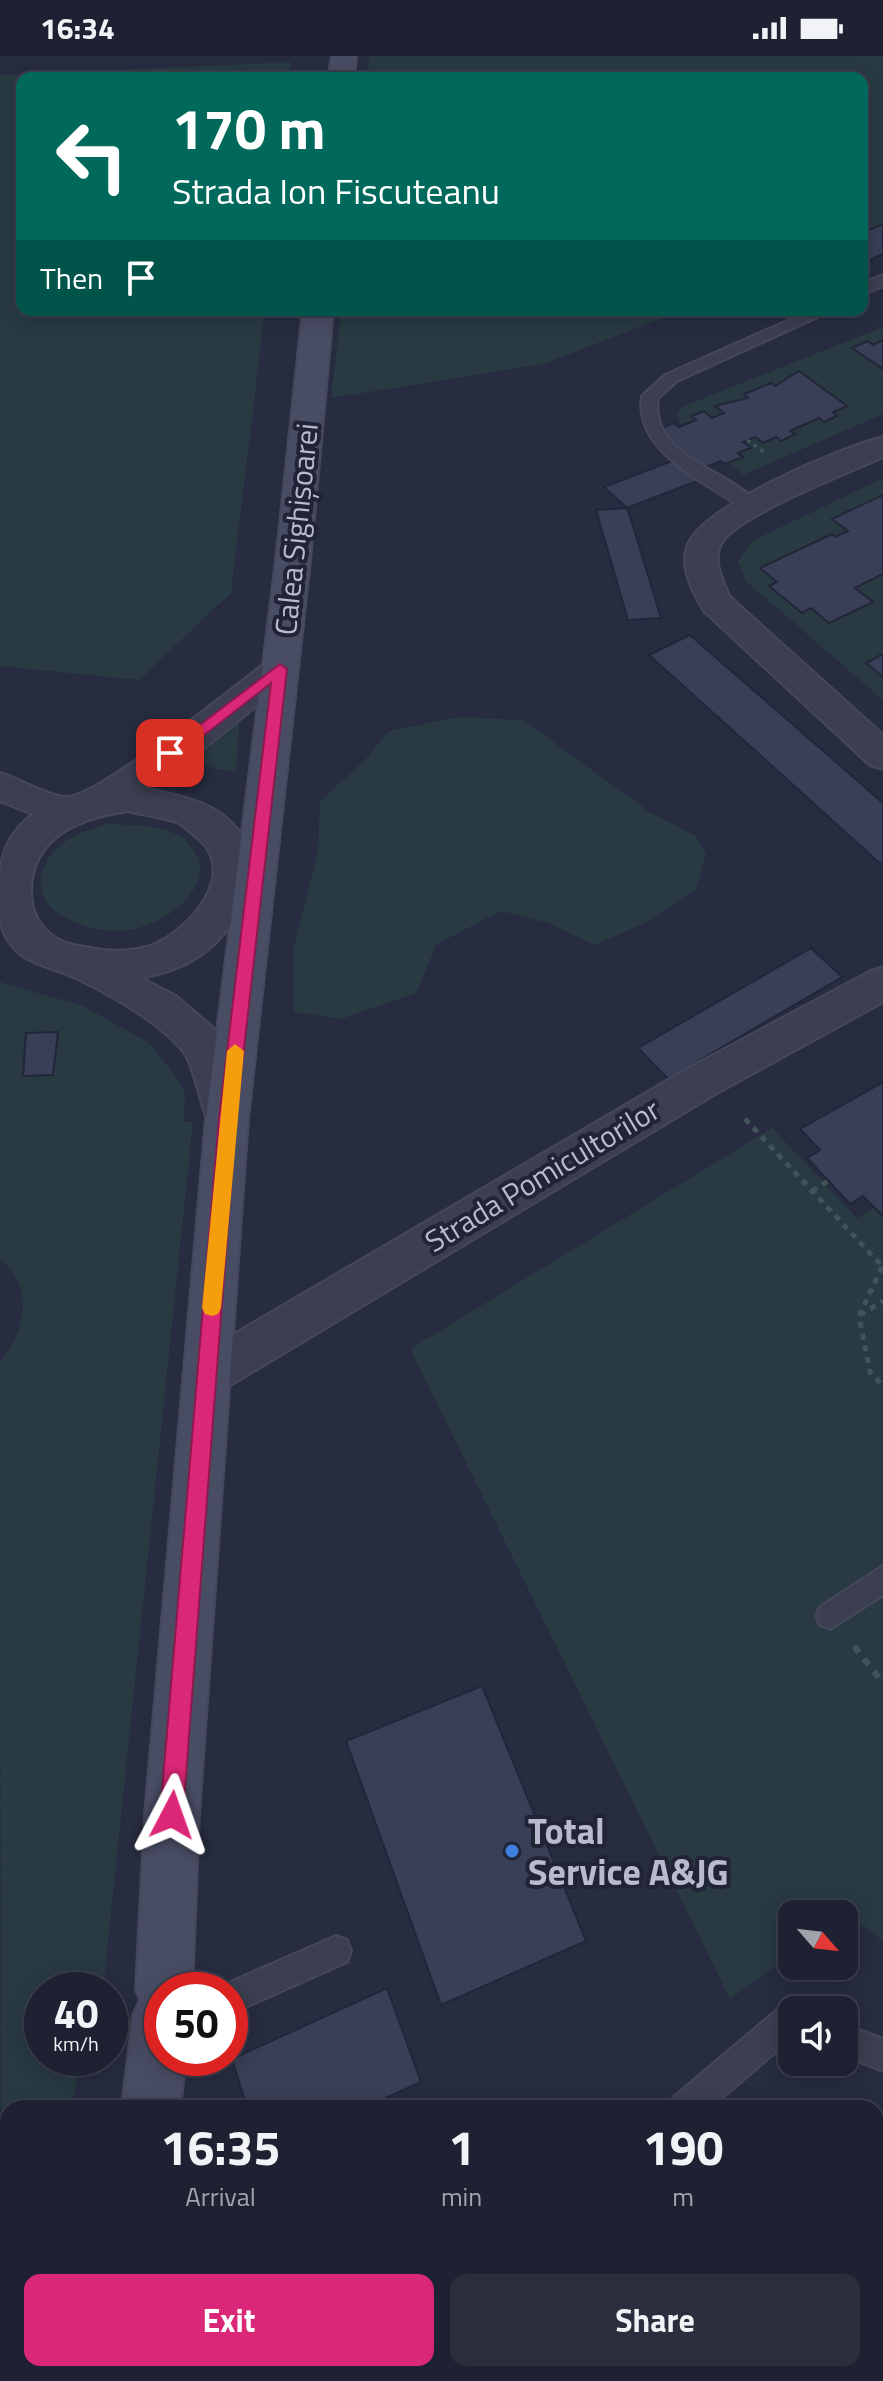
<!DOCTYPE html>
<html lang="en">
<head>
<meta charset="utf-8">
<style>
	body { margin:0; font-family:"Titillium Web",sans-serif; background:#2a2e3d; color:#f1f3f6; height:100vh; display:flex; flex-direction:column; font-size:30px; white-space:nowrap }
	* { box-sizing:border-box; margin:0 }
	p { font-size:26px; color:#a0a3ab }
	.icon { flex:none; width:44px; height:44px; fill:none; stroke:currentColor; stroke-width:2; stroke-linecap:round; stroke-linejoin:round }
	.map { position:relative; flex:1; overflow:hidden }
	.drawer { position:absolute; left:0px; top:2044px; width:884px; height:282px; display:flex; flex-direction:column; background:#1d2131; border-radius:24px 24px 0 0; box-shadow:0 4px 20px #0003,0 0 0 2px #3b3e4d }
	.drawer>* { flex:none }
	.hud { position:absolute; left:16px; top:16px; width:852px; height:244px; border-radius:16px; box-shadow:0 4px 20px #0003,0 0 0 2px #3b3e4d; background:#00695c; color:#fff; overflow:hidden }
	.needle { width:52px; rotate:118deg }
	.controls { position:absolute; left:778px; top:1844px; display:grid; gap:16px }
	.controls a { display:grid; place-items:center; width:80px; height:80px; border-radius:16px; background:#1d2131; box-shadow:0 4px 20px #0003,0 0 0 2px #3b3e4d; font-size:40px }
	.speed { position:absolute; left:24px; top:1916px; display:flex; gap:16px; font-size:40px; font-weight:700; text-align:center }
	.speed>* { display:grid; place-content:center; width:104px; height:104px; border-radius:50%; background:#1d2131; box-shadow:0 4px 20px #0003,0 0 0 2px #3b3e4d; line-height:1 }
	.speed small { font-size:20px; font-weight:400 }
	.speed .limit { border:12px solid #d22; background:#fff; color:#111 }
	.pin { position:absolute; display:grid; place-items:center; width:68px; height:68px; color:#fff; margin:-34px; border-radius:16px; box-shadow:0 4px 12px #0006 }
	.me { position:absolute; width:88px; margin:-44px; rotate:4deg; stroke-linejoin:round; filter:drop-shadow(0 0 6px #0008) }
	.turn { display:flex; align-items:center; gap:28px; height:168px; padding:0 24px; font-size:36px }
	.turn .icon { width:104px; height:104px; stroke-width:2.5 }
	.turn b { display:block; font-size:56px; line-height:68px }
	.then { display:flex; align-items:center; height:76px; padding:0 24px; background:#0003; gap:16px; font-size:30px }
	.eta { display:flex; justify-content:space-evenly; align-items:center; height:136px; text-align:center }
	.eta b { font-size:48px; font-weight:700; line-height:56px }
	.cta { display:flex; gap:16px; margin-top:auto; padding:16px 24px }
	.cta a { flex:1; height:92px; border-radius:16px; background:#db2777; color:#fff; font-size:32px; font-weight:700; line-height:92px; text-align:center }
	.cta a+a { background:#2a2e3d; color:#f1f3f6 }
	.status { display:flex; justify-content:space-between; align-items:center; height:56px; padding:0 40px; background:#1d2131; direction:ltr }
	.status svg { height:22px; fill:currentColor }
	.map>svg:first-child { display:block }
	.green { fill:#293a42 }
	.building { fill:#393f57; stroke:#222638; stroke-width:2 }
	.lines { fill:none; stroke-linecap:round; stroke-linejoin:round }
	.service-casing { stroke:#45485a; stroke-width:4 }
	.minor-casing { stroke:#45485a; stroke-width:4 }
	.secondary-casing { stroke:#45485a; stroke-width:4 }
	.path-far2 { stroke:#42535a; stroke-width:3; stroke-dasharray:4 4; stroke-linecap:butt }
	.path-far1 { stroke:#42535a; stroke-width:5; stroke-dasharray:6 6; stroke-linecap:butt }
	.path { stroke:#42535a; stroke-width:6; stroke-dasharray:8 8; stroke-linecap:butt }
	.service { fill:#3b3f51; fill-rule:evenodd }
	.minor { fill:#3b3f51; fill-rule:evenodd }
	.secondary { fill:#494d64; fill-rule:evenodd }
	.route { fill:#db2777; stroke:#8e194d; stroke-width:2 }
	.slow { fill:#f59e0b }
	.shop-dot { fill:#3f7fe0; stroke:#202436; stroke-width:3 }
	.labels { text-anchor:middle; dominant-baseline:central; stroke-width:8; stroke-linejoin:round; paint-order:stroke }
	.street-label { font-size:30px; fill:#b8bbcb; stroke:#202436 }
	.near-poi-label { font-size:36px; font-weight:bold; fill:#b8bbcb; stroke:#202436; text-anchor:start }
</style>
</head>
<body>
<div class="status"><b>16:34</b><svg viewBox="0 0 49 12"><path d="M0 12V9h3v3zM5 12V6h3v6zM10 12V3h3v9zM15 12V0h3v12zM26 1h20v11H26zM47 4h2v5h-2z"/></svg></div>
<div class="map">
<svg width="883" height="2325" viewBox="0 0 883 2325">
	<rect width="100%" height="100%" fill="#272c41"/>
	<path class="green" d="M370,0H883V170L862,179V22H367Z
		M291,6L289,22H22V254H265L231,537L139,624L0,610V19Z
		M341,254H683L544,308L331,342Z
		M883,271V358L743,419L679,366L677,357L684,350Z
		M883,422V644L746,525L738,505L752,485Z
		M240,658L236,717L179,704Z
		M458,661L523,664L651,757L696,780L706,798L696,833L649,865L595,889L548,867L501,855L437,888L416,937L341,963L294,956V890L318,795L320,745L365,704L389,675Z
		M107,768C130,769 165,768 184,783C229,822 168,869 129,874C106,877 85,872 64,861C31,844 35,809 62,788C75,777 91,773 107,768Z
		M0,926L83,950L148,986L174,1018L185,1037L184,1066H193L103,1934H42V2002H81L71,2052H8V2312L1,2325L0,1306C26,1276 34,1230 0,1203Z
		M772,1072L857,1162L883,1146V1884L847,1859L792,1858V1898L730,1943L410,1293Z
		M280,2318H401L405,2325H281Z"/>
	<path class="building" d="M883,168V198L862,207V177Z
		M883,284V313L852,292L868,285L873,289Z
		M799,315L847,350L833,356L837,360L824,366L819,362L790,375L795,378L781,385L776,381L763,387L755,381L743,386L751,392L738,397L743,401L725,408L721,405L704,412L657,374L674,367L679,371L696,364L691,360L704,355L712,362L724,357L715,350L748,342L744,338L771,327L775,330Z
		M677,403L700,424L627,452L604,431Z
		M883,439V518L855,532L873,546L829,567L811,552L802,557L769,530L777,526L760,512L832,478L835,481L848,475L832,463Z
		M627,452L633,470L661,562L628,564L596,454Z
		M690,579L883,747V810L649,599Z
		M883,598V621L866,607Z
		M811,892L842,921L668,1023L638,992Z
		M58,976L53,1019L23,1020L26,977Z
		M883,1026V1160L863,1140L850,1148L807,1102L820,1094L800,1073Z
		M482,1630L586,1885L441,1949L346,1685Z
		M387,1932L421,2026L364,2052H247L232,2003Z
		M876,2301L883,2314L872,2325H455L451,2318H876Z
		M876,2301L883,2314L872,2325H602L597,2318H876Z
		M451,2318H597L602,2325H455Z"/>
	<g class="lines">
		<g class="service-casing">
			<path id="service" d="M883,219V230L862,238V227Z
				M812,254H833L677,325L658,342C649,402 730,413 761,450L752,455L746,454C706,427 633,395 642,340L665,319Z
				M883,1510V1539L830,1573L820,1569L816,1560L820,1551Z
				M336,1880L347,1884L351,1895L347,1906L230,1958V1934H218L219,1931Z
				M789,1948L803,1954H792V1982L710,2052H669L674,2041L778,1953Z
				M844,1968L883,1983V2015L844,2000Z"/>
		</g>
		<g class="minor-casing">
			<path id="minor" d="M883,381V401C851,416 735,460 721,488C712,505 723,526 730,541L883,679V713L870,709L704,555C693,537 680,512 687,491C700,450 842,391 883,381Z
				M280,601L292,605L297,613L292,621L208,689L145,732C178,740 216,745 238,774C267,812 244,860 213,889C195,907 166,917 141,922L176,940L218,976L248,1063L242,1075L227,1080L212,1075C201,1054 195,1010 183,995C160,966 100,932 66,918C38,907 12,904 1,869C0,857 0,840 0,827C0,798 8,777 33,758L0,745V717C21,723 42,738 64,741C91,747 239,627 268,605ZM128,755C143,759 161,761 176,766C183,768 189,775 195,780C242,815 190,875 150,890C130,896 109,896 90,892C73,889 58,887 46,874C35,863 31,851 31,835C32,780 80,762 128,755Z
				M883,911V946L717,1037L222,1334L206,1340L190,1334L183,1319L190,1304L687,1013L869,916Z"/>
		</g>
		<g class="secondary-casing">
			<path id="secondary" d="M332,0H356L354,22H328Z
				M303,254H333L310,505L248,1063L199,1759L192,1934H162V2002H186L180,2052H122L133,1959L140,1944L136,1934L145,1759L206,1063L276,505Z
				M68,2318H169L168,2325H66Z"/>
		</g>
		<path class="path-far2" d="M747,384L764,396"/>
		<path class="path-far1" d="M745,1063L883,1211
			M812,1135L828,1125
			M882,1211L859,1260L870,1316L883,1330
			M860,1259L883,1245"/>
		<path class="path" d="M854,1590L883,1627
			M247,2318V2325"/>
		<use href="#service" class="service"/>
		<use href="#minor" class="minor"/>
		<use href="#secondary" class="secondary"/>
	</g>
	<path class="route" d="M280,608L287,613L236,1063L183,1759L179,1767L172,1771L164,1767L160,1759L219,1063L271,627L176,701L170,702L163,697Z"/>
	<path class="slow" d="M235,988L244,995L221,1252L218,1258L212,1260L205,1258L202,1252L227,995Z"/>
	<circle class="shop-dot" cx="512" cy="1795" r="8"/>
	<g class="labels">
		<g class="street-label">
			<text transform="translate(296 473) rotate(-84)">Calea Sighișoarei</text>
			<text transform="translate(542 1119) rotate(-31)">Strada Pomicultorilor</text>
		</g>
		<g class="near-poi-label">
			<text x="528" y="1774">Total<tspan x="528" dy="41">Service A&amp;JG</tspan></text>
		</g>
	</g>
</svg>
<div class="controls">
<a><svg class="needle" viewBox="-14 -14 28 28"><path d="M0-13l5 13h-10z" fill="#e53935"/><path d="M0 13l5-13h-10z" fill="#a0a3ab"/></svg></a>
<a><svg class="icon" aria-label="sound" viewBox="0 0 24 24"><path d="M4 9h4l5-4v14l-5-4H4zM17 9q2 3 0 6"/></svg></a>
</div>
<div class="speed"><div>40<small>km/h</small></div><div class="limit">50</div></div>
<div class="pin" style="left:170px;top:697px;background:#d93025"><svg class="icon" aria-label="arrive" viewBox="0 0 24 24"><path d="M6 21V4h12l-3 4 3 4H6"/></svg></div>
<svg class="me" style="left:172px;top:1759px" viewBox="-20 -20 40 40"><path d="M0-17L14 15 0 8-14 15z" fill="#db2777" stroke="#fff" stroke-width="4"/></svg>
<div class="hud">
<div class="turn"><svg class="icon" aria-label="left" viewBox="0 0 24 24"><path d="M17 20v-9H6M10 6l-5 5 5 5"/></svg><div><b>170 m</b>Strada Ion Fiscuteanu</div></div>
<div class="then">Then<svg class="icon" aria-label="arrive" viewBox="0 0 24 24"><path d="M6 21V4h12l-3 4 3 4H6"/></svg></div>
</div>
<section class="drawer">
<div class="eta">
<div><b>16:35</b><p>Arrival</p></div>
<div><b>1</b><p>min</p></div>
<div><b>190</b><p>m</p></div>
</div>
<div class="cta"><a>Exit</a><a>Share</a></div>
</section>
</div>
</body>
</html>
